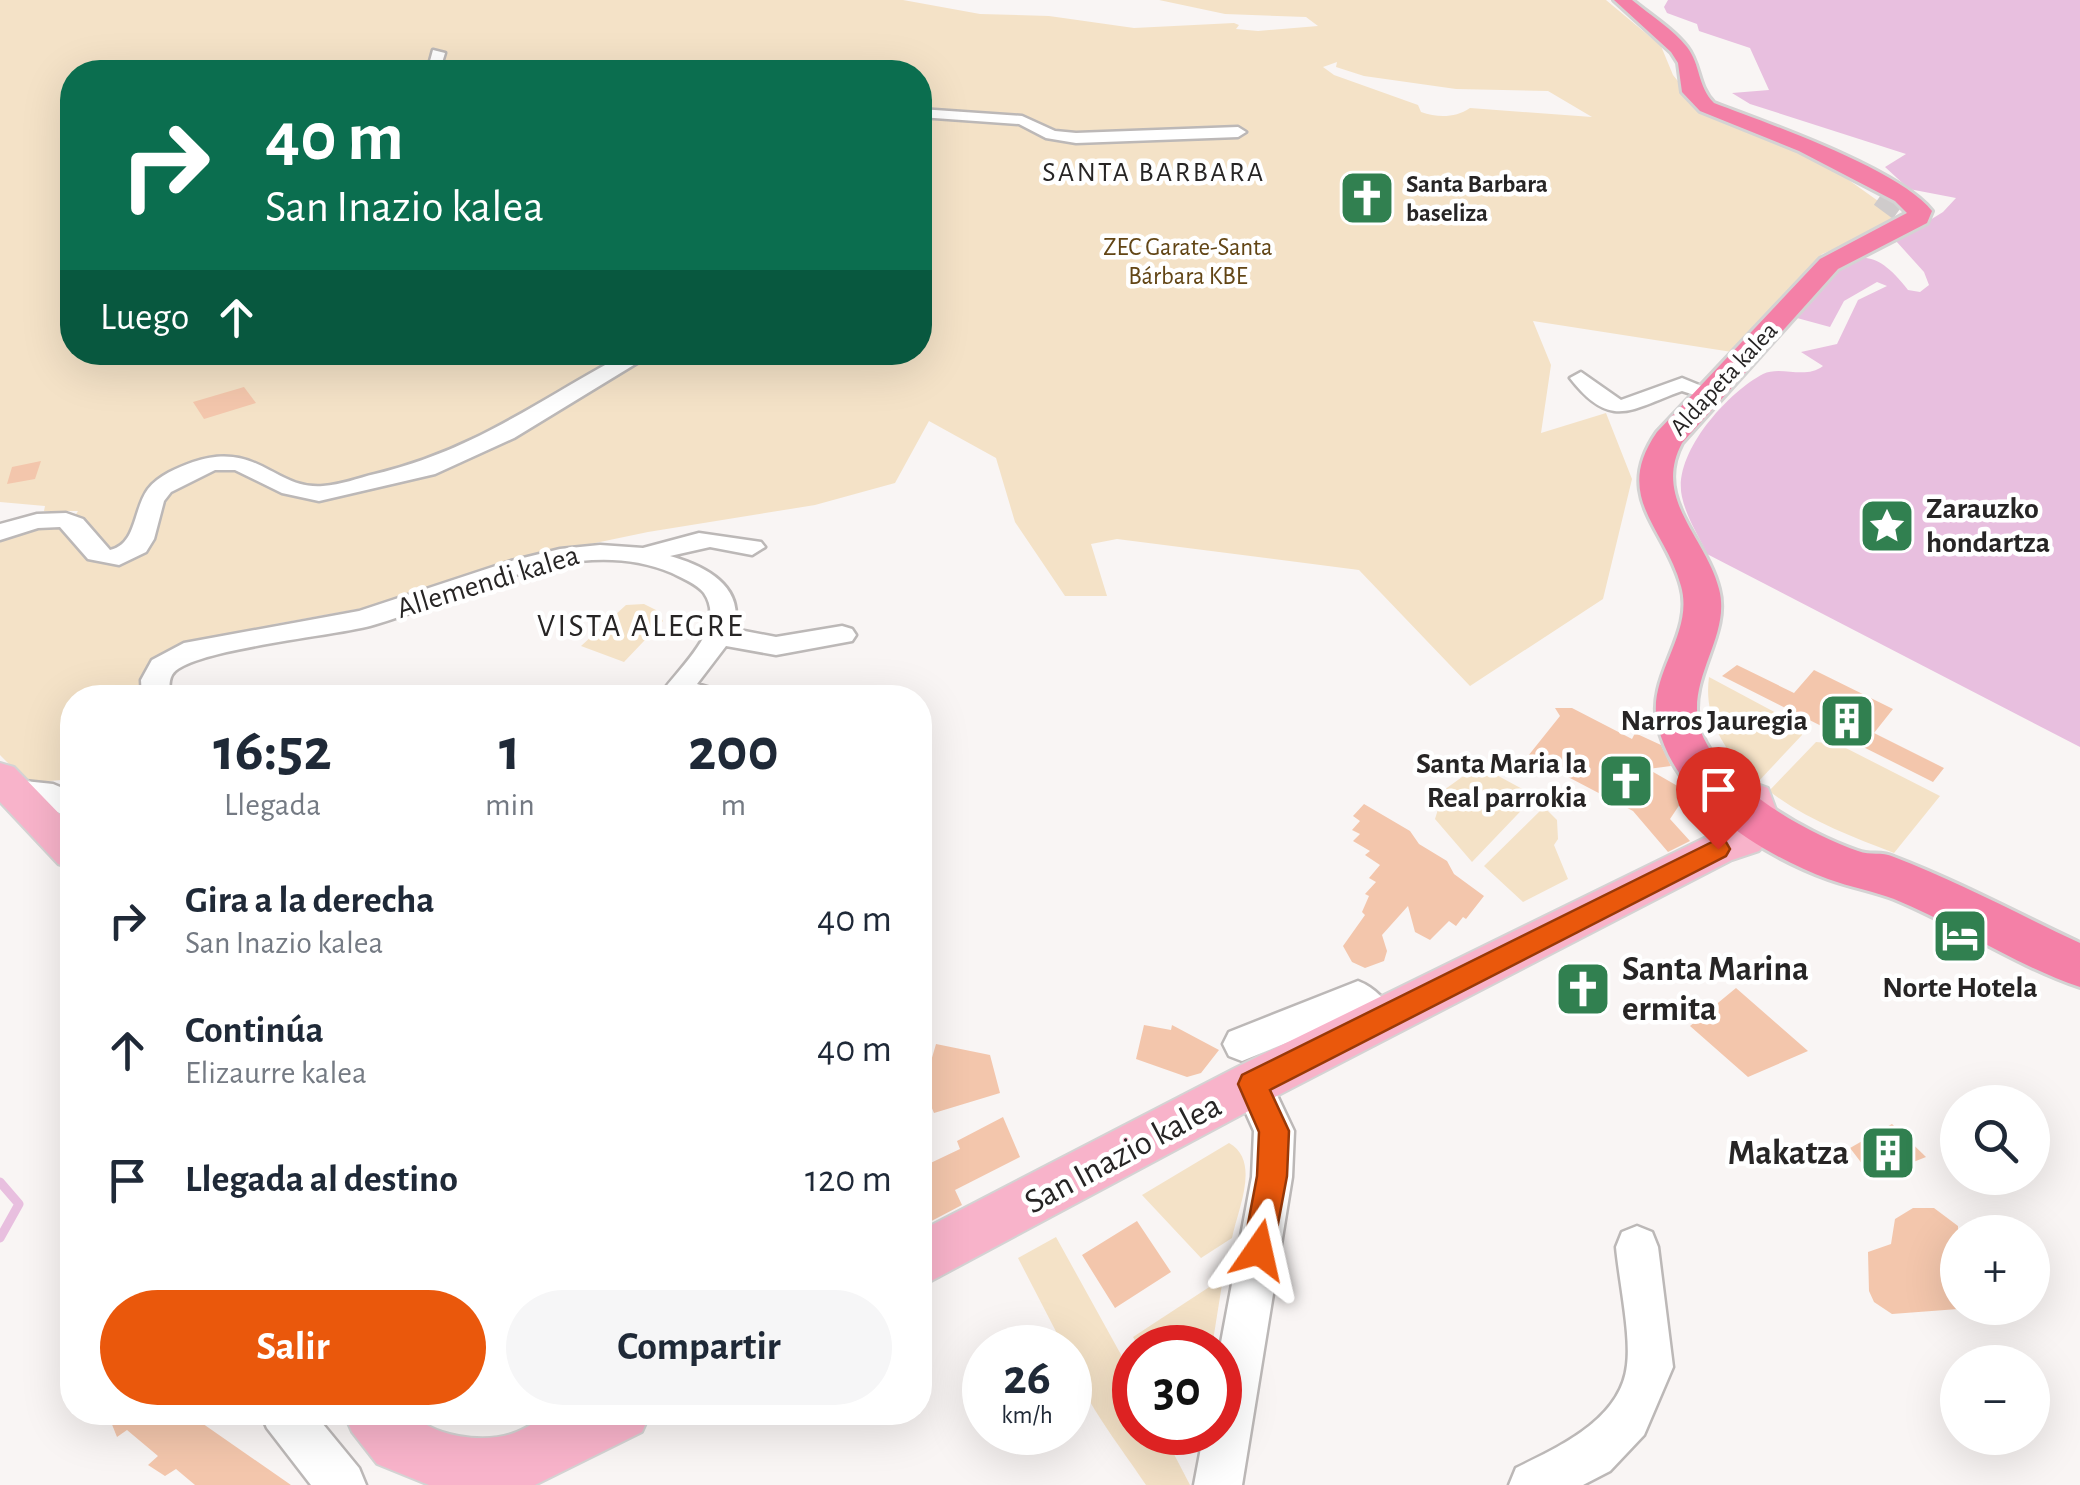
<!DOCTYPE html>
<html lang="es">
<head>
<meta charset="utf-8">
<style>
	body { margin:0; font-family:"Alegreya Sans",sans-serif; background:#f6f6f7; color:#1f2937; height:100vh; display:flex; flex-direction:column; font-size:38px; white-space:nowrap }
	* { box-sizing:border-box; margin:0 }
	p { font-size:32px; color:#747a83 }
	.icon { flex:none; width:55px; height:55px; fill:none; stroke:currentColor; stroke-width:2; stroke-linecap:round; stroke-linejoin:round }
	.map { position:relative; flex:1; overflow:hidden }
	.details { position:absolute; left:60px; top:685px; width:872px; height:740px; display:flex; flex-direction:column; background:#fff; border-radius:40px; box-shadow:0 10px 40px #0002 }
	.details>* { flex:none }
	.guide { position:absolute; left:60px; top:60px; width:872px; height:305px; border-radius:40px; box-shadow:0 10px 40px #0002; background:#0b6e4f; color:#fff; overflow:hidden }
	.controls { position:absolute; left:1940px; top:1085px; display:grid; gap:20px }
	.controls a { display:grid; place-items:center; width:110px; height:110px; border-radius:50%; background:#fff; box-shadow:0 10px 40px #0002; font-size:50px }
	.speed { position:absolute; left:962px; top:1325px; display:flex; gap:20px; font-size:50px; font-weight:700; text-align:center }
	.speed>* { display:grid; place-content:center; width:130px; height:130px; border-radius:50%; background:#fff; box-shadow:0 10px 40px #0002; line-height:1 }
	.speed small { font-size:25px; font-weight:400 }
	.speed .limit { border:15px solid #d22; background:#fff; color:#111 }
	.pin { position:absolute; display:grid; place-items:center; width:85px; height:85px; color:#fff; margin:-102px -42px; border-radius:50% 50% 50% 0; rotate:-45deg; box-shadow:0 0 10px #0007 }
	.pin .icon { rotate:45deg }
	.me { position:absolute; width:110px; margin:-55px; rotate:11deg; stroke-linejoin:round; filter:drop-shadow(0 0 8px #0008) }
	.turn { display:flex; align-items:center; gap:35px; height:210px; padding:0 40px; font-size:45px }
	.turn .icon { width:130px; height:130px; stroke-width:2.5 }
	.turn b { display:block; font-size:70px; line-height:85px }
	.then { display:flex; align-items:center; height:95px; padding:0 40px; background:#0003; gap:20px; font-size:38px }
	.eta { display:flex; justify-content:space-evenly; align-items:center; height:170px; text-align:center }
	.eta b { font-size:60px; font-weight:700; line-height:70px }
	.button { display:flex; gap:20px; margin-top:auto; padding:20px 40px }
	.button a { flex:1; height:115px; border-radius:60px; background:#ea580c; color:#fff; font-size:40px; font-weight:700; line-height:115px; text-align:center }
	.button a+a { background:#f6f6f7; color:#1f2937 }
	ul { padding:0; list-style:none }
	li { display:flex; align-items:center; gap:30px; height:130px; padding:0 40px }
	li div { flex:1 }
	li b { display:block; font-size:38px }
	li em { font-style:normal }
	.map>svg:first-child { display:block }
	.green { fill:#f4e2c7; fill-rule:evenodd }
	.water { fill:#e8bfdf }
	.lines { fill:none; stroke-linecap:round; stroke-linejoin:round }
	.stream { stroke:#e8bfdf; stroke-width:9 }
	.building { fill:#f3c6ac }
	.highway-tunnel { stroke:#cfcbcb; stroke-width:24; stroke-dasharray:24 12; stroke-linecap:butt }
	.minor-casing { stroke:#bcb8b7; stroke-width:5 }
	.major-casing { stroke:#d4d3d3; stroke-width:4 }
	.highway-casing { stroke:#d4d3d3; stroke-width:6 }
	.minor { fill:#fff; fill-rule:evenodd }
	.major { fill:#f8b3ca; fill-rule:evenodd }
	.highway { fill:#f480a7; fill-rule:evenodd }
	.route { fill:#ea580c; stroke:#983908; stroke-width:2.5 }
	.labels { text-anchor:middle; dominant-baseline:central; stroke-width:9; stroke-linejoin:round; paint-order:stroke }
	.far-poi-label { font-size:25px; font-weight:bold; fill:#272525; stroke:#fff; text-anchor:start }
	.far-park-label { font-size:25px; fill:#624515; stroke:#fff }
	.far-street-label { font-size:25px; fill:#272525; stroke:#fff }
	.far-neighbourhood-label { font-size:28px; letter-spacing:2.5px; fill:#272525; stroke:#fff }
	.poi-label { font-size:30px; font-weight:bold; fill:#272525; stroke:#fff; text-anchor:end }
	.street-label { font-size:30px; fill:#272525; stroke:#fff }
	.neighbourhood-label { font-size:32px; letter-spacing:2.5px; fill:#272525; stroke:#fff }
	.near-poi-label { font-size:35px; font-weight:bold; fill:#272525; stroke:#fff; text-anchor:start }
	.near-street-label { font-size:35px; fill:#272525; stroke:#fff }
</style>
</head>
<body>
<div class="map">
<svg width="2080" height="1485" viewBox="0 0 2080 1485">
	<rect width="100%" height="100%" fill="#f9f5f4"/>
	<path class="green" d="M0,0H903L980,14L1049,16L1134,28L1234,23L1239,25L1236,29L1258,31L1318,26L1306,17L1225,14L1159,0H1606L1661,46L1673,75L1703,112L1822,161L1895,213V223L1822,254L1732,352L1533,321L1551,365L1541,433L1606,413L1632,479L1603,599L1470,686L1359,570L1117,539L1091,544L1107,596H1065L1015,522L996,458L929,421L895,483L815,505L648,532L523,558L396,602L275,624L267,635L208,641L145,697L72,698V779L28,783L0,755V539L73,519L78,511H44L45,506L0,502ZM1337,62L1336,67L1364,76L1456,89L1548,91L1592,117L1470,108C1455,118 1438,118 1421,112L1418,105L1334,75L1323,67ZM72,72H920V352H72Z
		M644,604L656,610L663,621L624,662L581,646L626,605Z
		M1709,677L1793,722L1802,735L1757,783C1727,754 1703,721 1709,677Z
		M1816,742L1838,744L1940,796L1894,853C1850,836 1807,820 1769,791Z
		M1469,772H1491L1535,796L1472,862L1435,819L1444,790Z
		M1544,807L1557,820L1558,839L1554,845L1568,879L1523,902L1484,866Z
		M1229,1143C1261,1161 1238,1208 1232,1238L1201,1258L1142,1195Z
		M1056,1237L1135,1380V1432L1163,1433L1190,1485H1146C1125,1452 1070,1385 1070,1348L1064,1347L1018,1258Z
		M1223,1278L1212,1347H1139L1133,1337Z"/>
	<path class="water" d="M1668,0H2080V747L1707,554C1699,537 1686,516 1682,497C1672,454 1727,393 1763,374C1781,365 1805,380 1823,366L1801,352L1837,344L1858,300L1887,286L1877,282L1844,301L1830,327L1797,318C1838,272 1858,225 1908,290L1920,292L1929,285L1924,272L1896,241L1943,212L1956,198L1909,189L1885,167L1906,154L1750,104L1732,93L1769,90L1750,48L1699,31L1697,24L1667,13L1664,7Z"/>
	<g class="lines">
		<path class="stream" d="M0,1182L19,1204L0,1238"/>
	</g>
	<path class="building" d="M244,387L256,403L204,419L193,402Z
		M41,461L35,479L7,484L12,467Z
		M1737,665L1794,693L1814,670L1893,709L1874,733L1944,768L1933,782L1722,676Z
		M1555,708H1572L1632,739L1635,733L1661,745L1671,766L1648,769L1688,792L1670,819L1690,841L1668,852L1633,811L1528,756L1560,716Z
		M1364,804L1410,831L1419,844L1447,861L1454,874L1484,896L1466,919L1463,917L1456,926L1449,921L1430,940L1415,932L1408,906L1382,935L1387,951L1384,961L1365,968L1352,962L1343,946L1365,915L1362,912L1369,896L1365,894L1376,882L1369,878L1380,865L1365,855L1370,851L1353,841L1360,834L1352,830L1360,821L1353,816Z
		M1736,988L1808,1051L1748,1077L1690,1026Z
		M1144,1025L1171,1030L1172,1025L1219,1050L1201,1073L1187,1077L1136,1059Z
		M936,1044L990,1055L1000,1093L934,1113L924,1090L932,1087L929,1068Z
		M1003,1117L1020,1157L955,1190L962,1205L920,1227V1168L960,1149L957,1141Z
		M1892,1124L1926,1157L1873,1178L1850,1148Z
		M1913,1208H1934L1958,1226V1309L1892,1314L1874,1302L1869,1291L1868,1252L1891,1244L1895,1219Z
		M1137,1221L1171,1272L1115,1308L1082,1255Z
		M107,1412H186L291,1485H195L176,1469L165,1476L148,1465L158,1456L127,1430L117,1437Z"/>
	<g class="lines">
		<path class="highway-tunnel" d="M1881,195L1900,209"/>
		<g class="minor-casing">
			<path id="minor" d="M433,50L445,53L441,66L422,72H405L430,61Z
				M920,109L1022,116L1055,131L1076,133L1238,127L1246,132L1238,137L1076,143L1046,138L1019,124L920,117Z
				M629,352H655L514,438L435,474L319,501L282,493L235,470H215L171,492L164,501L154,539L146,552L119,565L88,559L60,527L38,528L0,540V524L37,514L66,513L83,519L110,550C137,544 133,509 148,489C159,475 177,468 193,462C258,440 274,490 323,486C341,485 358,478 375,474C476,450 540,399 629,352Z
				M1581,372L1621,400L1682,378L1721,394L1710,400L1682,391C1631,409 1611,431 1570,378Z
				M699,533L761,542L765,547L752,555L710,547L670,556C705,566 745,586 734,629L776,637L842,626L852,629L856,635L852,641L776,655L726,646L697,684L720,691L724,698H658C674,671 729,629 704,593C697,584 682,578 672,573C572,531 464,600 370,626C333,636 186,650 172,675C168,682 170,690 170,698H142L141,680L152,660L184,643L359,611L511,561L560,549L600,545L643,548Z
				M15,780L53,784L72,792V819L47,807L4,800L0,791L4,784Z
				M1358,981C1376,988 1389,1003 1397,1021L1392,1032L1379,1037L1366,1032L1352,1016L1242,1061L1229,1056L1223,1044L1229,1032Z
				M1252,1066L1266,1072L1294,1131L1292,1177L1242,1485H1194L1204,1432H1220V1348L1252,1177L1254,1131L1233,1084L1238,1072Z
				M1637,1226L1652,1232L1658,1247L1673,1367L1644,1435L1610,1471L1583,1485H1509L1516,1468C1558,1447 1621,1420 1627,1365C1631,1335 1619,1280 1616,1247L1622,1232Z
				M260,1412H313L359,1468L366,1485H311L267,1428Z"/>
		</g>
		<g class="major-casing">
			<path id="major" d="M0,763L14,767L72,827V869L58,864L0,802Z
				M1754,783L1768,788L1782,826L1759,851L1732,860L1269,1100L920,1287V1231L1235,1068L1704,838L1731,829L1741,821L1734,798L1740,788Z
				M343,1412H411C431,1437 484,1444 514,1433C528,1428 542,1417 556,1413C584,1406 622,1412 651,1412L642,1432L535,1485H429L377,1464L352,1432Z"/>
		</g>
		<g class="highway-casing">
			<path id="highway" d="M1614,0H1632C1650,15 1673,29 1687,47C1701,65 1697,86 1714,103C1767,123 1899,169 1932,211L1927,223L1838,269L1682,443C1652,499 1706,537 1719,589C1731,634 1690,674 1698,721C1709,779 1807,834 1858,851C1871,856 1881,851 1894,857C1957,881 2018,914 2080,943V987C2015,965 1957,925 1894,899C1873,891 1850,887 1828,879C1761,854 1676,801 1658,726C1645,676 1695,635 1681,586C1665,527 1612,497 1657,432L1820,259L1907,213L1895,201L1799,151L1700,111L1682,92L1678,63L1671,52Z"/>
		</g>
		<use href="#minor" class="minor"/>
		<use href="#major" class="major"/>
		<use href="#highway" class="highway"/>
	</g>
	<path class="route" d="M1718,839L1726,842L1730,849L1726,856L1270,1090L1289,1131L1287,1176L1271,1261L1259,1266L1248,1261L1243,1250L1257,1176L1259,1132L1238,1084L1242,1075Z"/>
	<defs>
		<g id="church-square" transform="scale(2.875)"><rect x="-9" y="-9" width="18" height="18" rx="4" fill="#318050" stroke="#fff"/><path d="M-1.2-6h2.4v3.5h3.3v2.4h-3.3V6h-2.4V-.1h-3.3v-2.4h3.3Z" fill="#fff"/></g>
		<g id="sight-square" transform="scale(2.875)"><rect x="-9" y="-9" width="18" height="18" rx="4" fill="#318050" stroke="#fff"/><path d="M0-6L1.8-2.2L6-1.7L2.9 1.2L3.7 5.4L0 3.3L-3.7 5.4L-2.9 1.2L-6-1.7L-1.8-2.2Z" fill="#fff"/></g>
		<g id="building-square" transform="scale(2.875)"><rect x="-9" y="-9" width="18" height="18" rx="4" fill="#318050" stroke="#fff"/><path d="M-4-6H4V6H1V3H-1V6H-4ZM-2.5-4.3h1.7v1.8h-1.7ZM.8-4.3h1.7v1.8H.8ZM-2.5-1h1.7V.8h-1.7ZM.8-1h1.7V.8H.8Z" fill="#fff"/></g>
		<g id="hotel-square" transform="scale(2.875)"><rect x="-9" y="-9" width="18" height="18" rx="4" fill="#318050" stroke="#fff"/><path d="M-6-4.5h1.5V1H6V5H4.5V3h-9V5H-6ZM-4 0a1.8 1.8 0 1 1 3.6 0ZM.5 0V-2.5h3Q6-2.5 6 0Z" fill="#fff"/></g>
	</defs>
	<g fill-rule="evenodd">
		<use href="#church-square" x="1367" y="198"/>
		<use href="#sight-square" x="1887" y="526"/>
		<use href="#building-square" x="1847" y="721"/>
		<use href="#church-square" x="1626" y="781"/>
		<use href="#hotel-square" x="1960" y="936"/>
		<use href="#church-square" x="1583" y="989"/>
		<use href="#building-square" x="1888" y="1153"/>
	</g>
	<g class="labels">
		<g class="far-poi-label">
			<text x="1406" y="184">Santa Barbara<tspan x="1406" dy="29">baseliza</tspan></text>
		</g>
		<g class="far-park-label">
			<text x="1188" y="247">ZEC Garate-Santa<tspan x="1188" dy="29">Bárbara KBE</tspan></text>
		</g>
		<g class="far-street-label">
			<text transform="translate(1724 379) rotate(-47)">Aldapeta kalea</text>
		</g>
		<g class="far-neighbourhood-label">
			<text x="1154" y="173">SANTA BARBARA</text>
		</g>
		<g class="poi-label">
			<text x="1926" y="509" text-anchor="start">Zarauzko<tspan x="1926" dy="34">hondartza</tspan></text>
			<text x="1808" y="721">Narros Jauregia</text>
			<text x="1587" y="764">Santa Maria la<tspan x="1587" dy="34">Real parrokia</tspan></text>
			<text x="1960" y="988" text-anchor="middle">Norte Hotela</text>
		</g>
		<g class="street-label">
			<text transform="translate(488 582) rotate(-17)">Allemendi kalea</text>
		</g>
		<g class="neighbourhood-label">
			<text x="641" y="626">VISTA ALEGRE</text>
		</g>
		<g class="near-poi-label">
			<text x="1622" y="969">Santa Marina<tspan x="1622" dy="40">ermita</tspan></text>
			<text x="1849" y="1153" text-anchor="end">Makatza</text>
		</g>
		<g class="near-street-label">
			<text transform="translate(1123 1154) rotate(-28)">San Inazio kalea</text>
		</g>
	</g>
</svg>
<div class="controls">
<a><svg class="icon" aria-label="search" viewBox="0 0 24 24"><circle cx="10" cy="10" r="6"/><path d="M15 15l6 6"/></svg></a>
<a>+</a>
<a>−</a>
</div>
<div class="speed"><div>26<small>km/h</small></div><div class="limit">30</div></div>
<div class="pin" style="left:1718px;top:849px;background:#d93025"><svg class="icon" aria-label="arrive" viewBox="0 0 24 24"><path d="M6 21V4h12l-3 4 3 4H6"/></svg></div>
<svg class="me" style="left:1259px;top:1250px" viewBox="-20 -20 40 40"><path d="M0-17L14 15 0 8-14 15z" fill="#ea580c" stroke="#fff" stroke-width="4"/></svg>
<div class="guide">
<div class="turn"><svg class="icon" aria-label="right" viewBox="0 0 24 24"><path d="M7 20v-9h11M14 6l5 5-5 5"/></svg><div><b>40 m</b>San Inazio kalea</div></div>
<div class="then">Luego<svg class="icon" aria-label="ahead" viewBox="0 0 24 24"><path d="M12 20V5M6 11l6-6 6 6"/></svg></div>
</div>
<section class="details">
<div class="eta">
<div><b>16:52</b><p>Llegada</p></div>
<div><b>1</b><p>min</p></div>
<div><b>200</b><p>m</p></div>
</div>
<ul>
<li><svg class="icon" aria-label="right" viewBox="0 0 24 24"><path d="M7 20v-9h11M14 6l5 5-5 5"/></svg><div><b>Gira a la derecha</b><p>San Inazio kalea</p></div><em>40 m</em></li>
<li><svg class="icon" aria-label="ahead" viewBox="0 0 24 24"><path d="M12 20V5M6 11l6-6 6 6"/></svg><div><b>Continúa</b><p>Elizaurre kalea</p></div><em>40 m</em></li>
<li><svg class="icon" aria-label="arrive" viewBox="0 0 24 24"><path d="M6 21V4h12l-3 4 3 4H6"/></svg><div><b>Llegada al destino</b></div><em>120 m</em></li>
</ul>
<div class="button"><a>Salir</a><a>Compartir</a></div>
</section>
</div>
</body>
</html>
